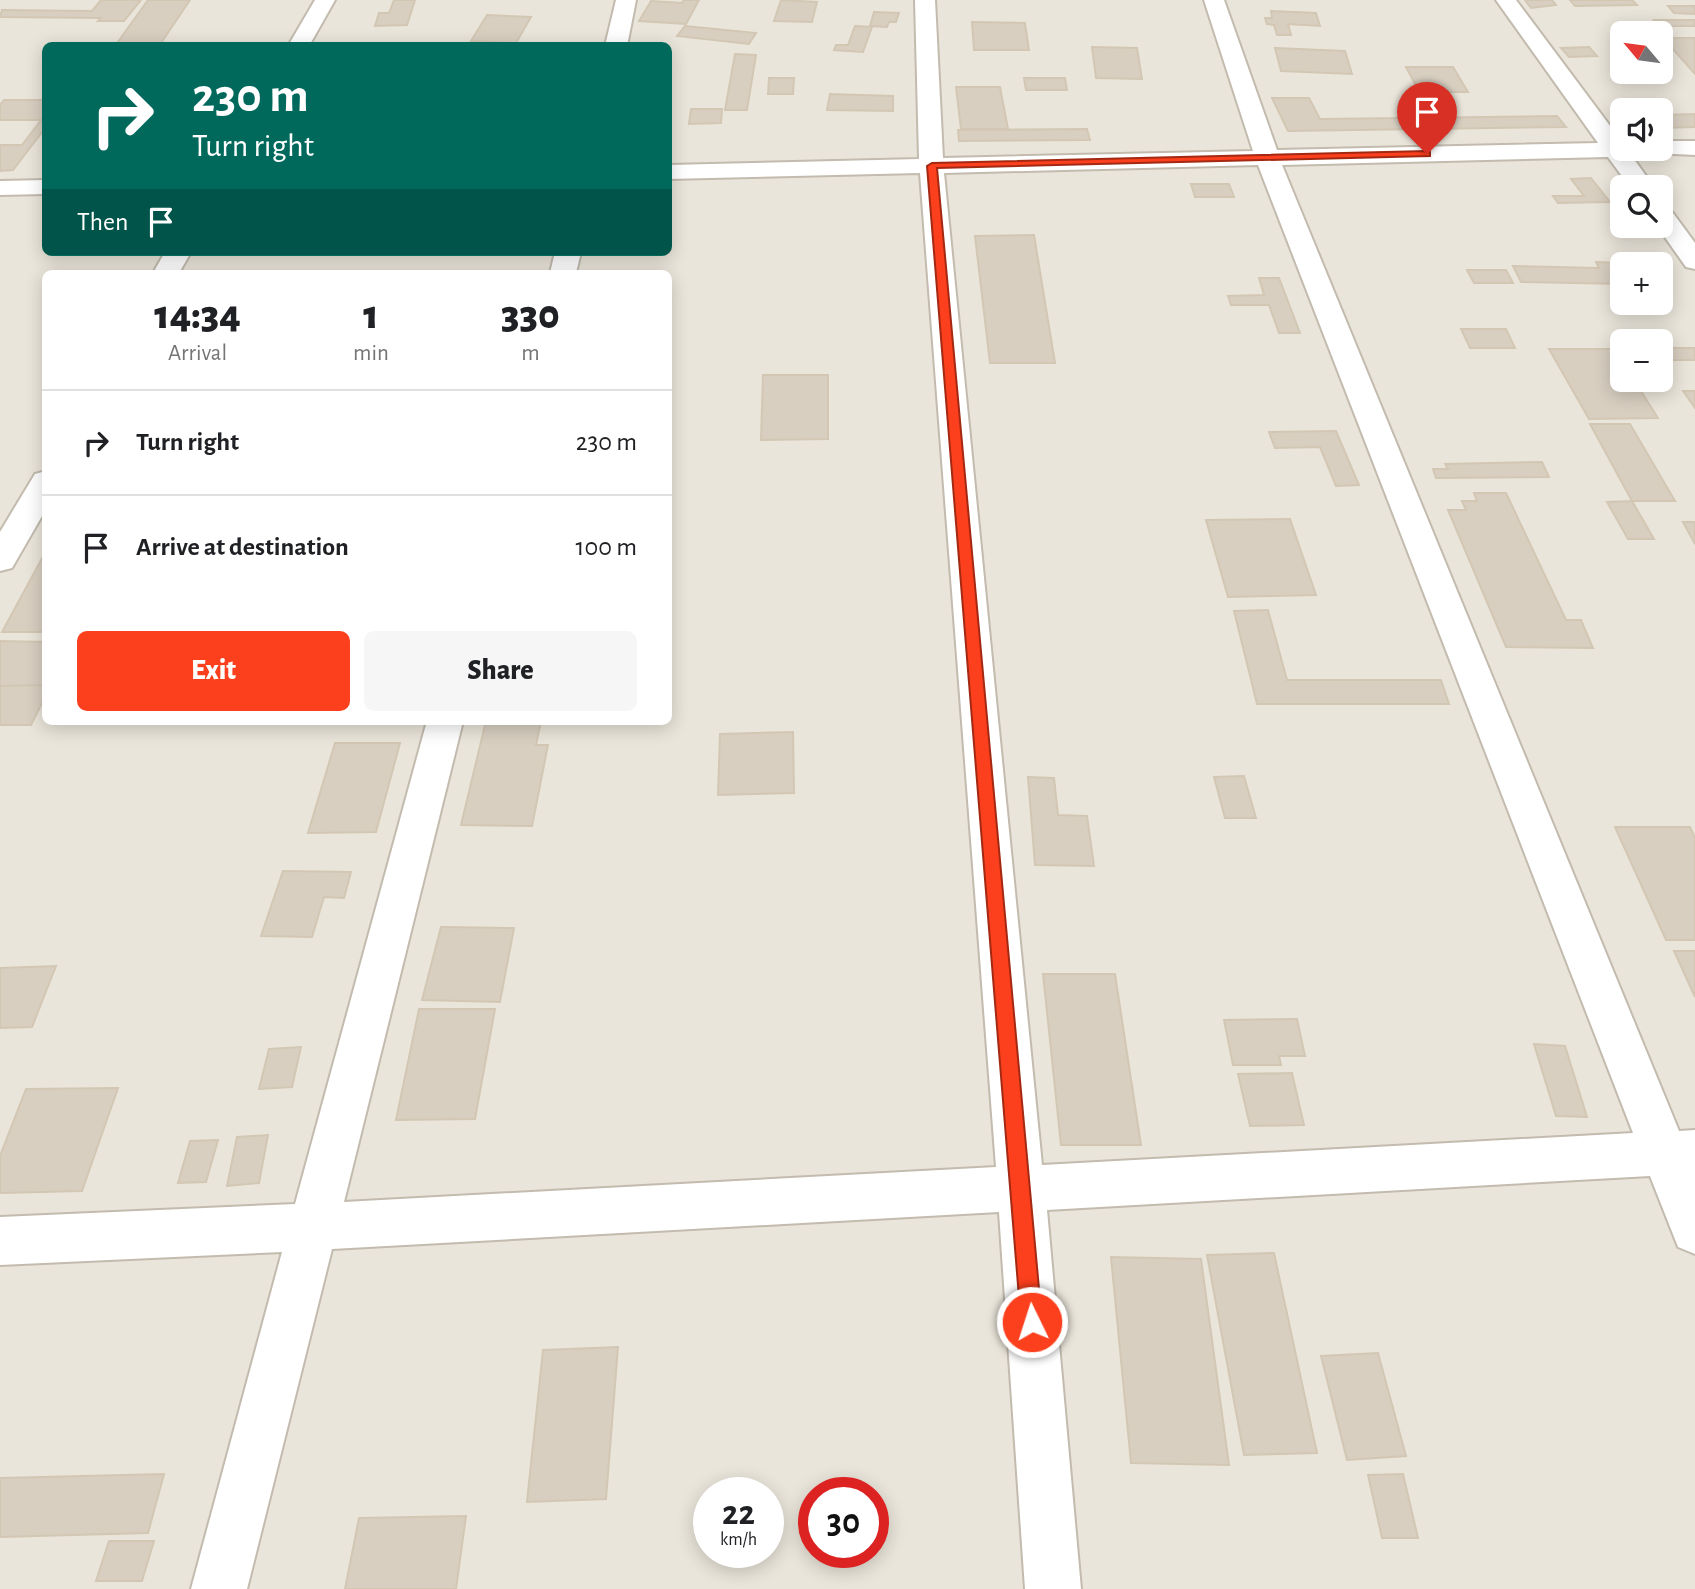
<!DOCTYPE html>
<html lang="en">
<head>
<meta charset="utf-8">
<style>
	body { margin:0; font-family:"Alegreya Sans",sans-serif; background:#f6f6f6; color:#202124; height:100vh; display:flex; flex-direction:column; font-size:26px; white-space:nowrap }
	* { box-sizing:border-box; margin:0 }
	p { font-size:23px; color:#757577 }
	.icon { flex:none; width:38px; height:38px; fill:none; stroke:currentColor; stroke-width:2; stroke-linecap:round; stroke-linejoin:round }
	.map { position:relative; flex:1; overflow:hidden }
	.side { position:absolute; left:42px; top:270px; width:630px; height:455px; display:flex; flex-direction:column; background:#fff; border-radius:10px; box-shadow:0 4px 18px #0003 }
	.side>* { flex:none }
	.guide { position:absolute; left:42px; top:42px; width:630px; height:214px; border-radius:10px; box-shadow:0 4px 18px #0003; background:#00695c; color:#fff; overflow:hidden }
	.needle { width:46px; rotate:299deg }
	.fabs { position:absolute; left:1610px; top:21px; display:grid; gap:14px }
	.fabs a { display:grid; place-items:center; width:63px; height:63px; border-radius:10px; background:#fff; box-shadow:0 4px 18px #0003; font-size:35px }
	.speed { position:absolute; left:693px; top:1477px; display:flex; gap:14px; font-size:35px; font-weight:700; text-align:center }
	.speed>* { display:grid; place-content:center; width:91px; height:91px; border-radius:50%; background:#fff; box-shadow:0 4px 18px #0003; line-height:1 }
	.speed small { font-size:18px; font-weight:400 }
	.speed .limit { border:10px solid #d22; background:#fff; color:#111 }
	.pin { position:absolute; display:grid; place-items:center; width:60px; height:60px; color:#fff; margin:-72px -30px; border-radius:50% 50% 50% 0; rotate:-45deg; box-shadow:0 0 7px #0007 }
	.pin .icon { rotate:45deg }
	.me { position:absolute; width:77px; margin:-38px; rotate:356deg; stroke-linejoin:round; filter:drop-shadow(0 0 5px #0008) }
	.turn { display:flex; align-items:center; gap:24px; height:147px; padding:0 35px; font-size:32px }
	.turn .icon { width:91px; height:91px; stroke-width:2.5 }
	.turn b { display:block; font-size:49px; line-height:60px }
	.then { display:flex; align-items:center; height:66px; padding:0 35px; background:#0003; gap:14px; font-size:26px }
	.eta { display:flex; justify-content:space-evenly; align-items:center; height:119px; text-align:center }
	.eta b { font-size:42px; font-weight:800; line-height:49px }
	.button { display:flex; gap:14px; margin-top:auto; padding:14px 35px }
	.button a { flex:1; height:80px; border-radius:10px; background:#fc3f1d; color:#fff; font-size:28px; font-weight:800; line-height:80px; text-align:center }
	.button a+a { background:#f6f6f6; color:#202124 }
	ul { padding:0; list-style:none }
	li { display:flex; align-items:center; gap:21px; height:105px; padding:0 35px; border-top:2px solid #e0e0e0 }
	li div { flex:1 }
	li b { display:block; font-size:26px }
	li em { font-style:normal }
	.map>svg:first-child { display:block }
	.residential { fill:#eae5da; fill-rule:evenodd }
	.building { fill:#d8cfc1; stroke:#d3c7b4; stroke-width:2 }
	.lines { fill:none; stroke-linecap:round; stroke-linejoin:round }
	.street-casing { stroke:#c2bbae; stroke-width:4 }
	.street { fill:#fff; fill-rule:evenodd }
	.route { fill:#fc3f1d; stroke:#a42913; stroke-width:2 }
</style>
</head>
<body>
<div class="map">
<svg width="1695" height="1589" viewBox="0 0 1695 1589">
	<rect width="100%" height="100%" fill="#f6f3ec"/>
	<path class="residential" d="M0,0H1695V1589H0ZM1622,33H1661V72H1622ZM46,46H668V252H46ZM1622,110H1661V149H1622ZM1622,187H1661V226H1622ZM1622,264H1661V303H1622ZM46,273H668V721H46ZM1622,341H1661V380H1622ZM709,1493H768V1552H709ZM814,1493H873V1552H814Z"/>
	<path class="building" d="M101,0H141L124,21H98L101,18L0,17L2,10L92,11Z
		M148,0H190L159,46H115Z
		M394,0H415L407,25L375,26L379,13H389Z
		M684,0H699L686,24L639,21L651,1L682,3Z
		M781,0L817,2L812,22L774,21Z
		M1525,0H1552L1556,5L1531,8Z
		M1570,0H1632L1637,5L1575,6Z
		M1668,6H1695V14L1674,13Z
		M1271,11L1316,13L1320,26L1288,24L1291,35H1277L1274,25L1267,24L1265,18H1272Z
		M874,12L899,13L896,22H889L887,27L870,26Z
		M487,15L531,17L516,43L471,41Z
		M1654,20H1695V26H1659Z
		M972,22L1025,23L1029,50H974Z
		M685,26L756,33L749,44L677,36Z
		M855,26L872,27L863,52L834,50L836,45H848Z
		M1663,38H1695V74Z
		M1092,47L1137,48L1142,79L1096,78Z
		M1589,47L1597,56L1569,57L1561,48Z
		M1275,48L1345,51L1352,74L1281,71Z
		M735,54L756,55L747,110H725Z
		M1406,67H1453L1468,92H1432L1438,102H1425Z
		M769,78H794L793,94H768Z
		M1024,78H1065L1067,90H1026Z
		M956,87H1000L1008,129H961Z
		M830,94L893,96V111L827,110Z
		M1272,98H1309L1320,119L1557,116L1566,127L1288,131Z
		M4,100H46V127L13,170L0,171V145H22L41,120H0V105Z
		M691,109H722L721,123L689,124Z
		M1695,114V127L1661,128V115Z
		M1087,129L1090,140L959,141L958,130Z
		M1591,178L1610,202L1558,203L1553,196H1584L1571,179Z
		M1191,184H1229L1234,197H1195Z
		M1034,235L1055,363H990L975,236Z
		M1596,262L1650,264H1622V284L1521,282L1513,266L1599,268Z
		M1467,270H1506L1513,283H1474Z
		M1259,278H1279L1300,333H1279L1269,305H1231L1228,296L1264,295Z
		M1461,329H1506L1515,348H1470Z
		M1661,348H1695V360H1661Z
		M1549,349H1622V380H1634L1658,418L1589,419Z
		M763,375H828V439L761,440Z
		M1683,391H1695V408Z
		M1590,424H1630L1675,501H1632Z
		M1336,431L1359,485L1336,486L1320,447L1275,448L1269,432Z
		M1542,462L1549,477L1436,478L1433,469H1448L1445,464Z
		M1474,493H1506L1566,620H1581L1593,648L1506,647L1448,510H1466L1462,501H1477Z
		M1632,501L1654,539H1628L1607,502Z
		M1290,519L1316,595L1228,597L1206,520Z
		M1683,522H1695V544Z
		M46,551V632H2Z
		M1268,610L1287,680H1441L1449,704H1257L1234,611Z
		M0,641L46,642V685L0,686Z
		M46,685V695L31,725H0V686Z
		M486,721H541L536,745H548L532,826L461,825Z
		M793,732L794,793L718,795L720,734Z
		M335,743H400L376,832L308,833Z
		M1244,776L1256,818H1225L1214,777Z
		M1028,777L1054,778L1058,815L1087,816L1094,866L1035,865Z
		M1615,827H1690L1695,838V940H1666Z
		M283,871L351,872L344,898L324,897L312,937L261,936Z
		M441,927L514,928L500,1002L422,1000Z
		M1674,951H1695V997Z
		M56,966L32,1027L0,1028V968Z
		M1043,974H1115L1141,1145H1061Z
		M419,1009H495L475,1119L396,1120Z
		M1297,1019L1305,1056H1279L1281,1065H1233L1224,1020Z
		M1534,1044L1565,1046L1587,1117L1556,1116Z
		M301,1047L292,1087L259,1089L269,1049Z
		M1292,1073L1304,1125L1250,1126L1238,1074Z
		M118,1088L82,1191L0,1193V1156L26,1089Z
		M268,1135L259,1183L227,1186L237,1137Z
		M218,1140L206,1182L178,1183L190,1141Z
		M1274,1253L1317,1453L1244,1455L1207,1255Z
		M1111,1257L1201,1259L1229,1465L1131,1463Z
		M618,1347L606,1499L527,1502L543,1350Z
		M1378,1353L1406,1456L1347,1460L1321,1356Z
		M164,1474L148,1533L0,1537V1478Z
		M1403,1474L1418,1538H1382L1368,1475Z
		M466,1516L456,1589H345L359,1518Z
		M109,1541H154L142,1581H96Z"/>
	<g class="lines">
		<g class="street-casing">
			<path id="street" d="M315,0H335L309,46H288Z
				M616,0H636L627,46H605Z
				M915,0H935L943,158L1253,151L1204,0H1224L1277,150L1598,143L1496,0H1516L1622,142V149H1640L1631,155L1654,187H1630L1608,157L1282,165L1679,1131L1695,1130V1254L1678,1247L1650,1176L1047,1210L1081,1589H1025L999,1212L332,1249L247,1589H191L282,1252L0,1265V1217L295,1204L427,721H463L344,1202L996,1167L920,173L668,179V165L919,159ZM1258,165L1633,1133L1042,1165L944,173Z
				M1661,141H1695V155L1653,153L1650,149H1661Z
				M46,180V194L0,195V181Z
				M1661,206L1670,209L1695,243V269L1686,267L1657,226H1661Z
				M165,252H191L179,273H153Z
				M555,252H581L576,273H550Z
				M46,471V509L12,568L0,571V532L35,474Z"/>
		</g>
		<use href="#street" class="street"/>
	</g>
	<path class="route" d="M1427,151L1430,152V156L937,168L1042,1322L1039,1329L1032,1332L1024,1329L1021,1322L927,166L932,163Z"/>
</svg>
<div class="fabs">
<a><svg class="needle" viewBox="-14 -14 28 28"><path d="M0-13l5 13h-10z" fill="#e53935"/><path d="M0 13l5-13h-10z" fill="#757577"/></svg></a>
<a><svg class="icon" aria-label="sound" viewBox="0 0 24 24"><path d="M4 9h4l5-4v14l-5-4H4zM17 9q2 3 0 6"/></svg></a>
<a><svg class="icon" aria-label="search" viewBox="0 0 24 24"><circle cx="10" cy="10" r="6"/><path d="M15 15l6 6"/></svg></a>
<a>+</a>
<a>−</a>
</div>
<div class="speed"><div>22<small>km/h</small></div><div class="limit">30</div></div>
<div class="pin" style="left:1427px;top:154px;background:#d93025"><svg class="icon" aria-label="arrive" viewBox="0 0 24 24"><path d="M6 21V4h12l-3 4 3 4H6"/></svg></div>
<svg class="me" style="left:1032px;top:1322px" viewBox="-20 -20 40 40"><circle r="17" fill="#fc3f1d" stroke="#fff" stroke-width="3"/><path d="M0-11L8 9 0 5-8 9z" fill="#fff"/></svg>
<div class="guide">
<div class="turn"><svg class="icon" aria-label="right" viewBox="0 0 24 24"><path d="M7 20v-9h11M14 6l5 5-5 5"/></svg><div><b>230 m</b>Turn right</div></div>
<div class="then">Then<svg class="icon" aria-label="arrive" viewBox="0 0 24 24"><path d="M6 21V4h12l-3 4 3 4H6"/></svg></div>
</div>
<section class="side">
<div class="eta">
<div><b>14:34</b><p>Arrival</p></div>
<div><b>1</b><p>min</p></div>
<div><b>330</b><p>m</p></div>
</div>
<ul>
<li><svg class="icon" aria-label="right" viewBox="0 0 24 24"><path d="M7 20v-9h11M14 6l5 5-5 5"/></svg><div><b>Turn right</b></div><em>230 m</em></li>
<li><svg class="icon" aria-label="arrive" viewBox="0 0 24 24"><path d="M6 21V4h12l-3 4 3 4H6"/></svg><div><b>Arrive at destination</b></div><em>100 m</em></li>
</ul>
<div class="button"><a>Exit</a><a>Share</a></div>
</section>
</div>
</body>
</html>
